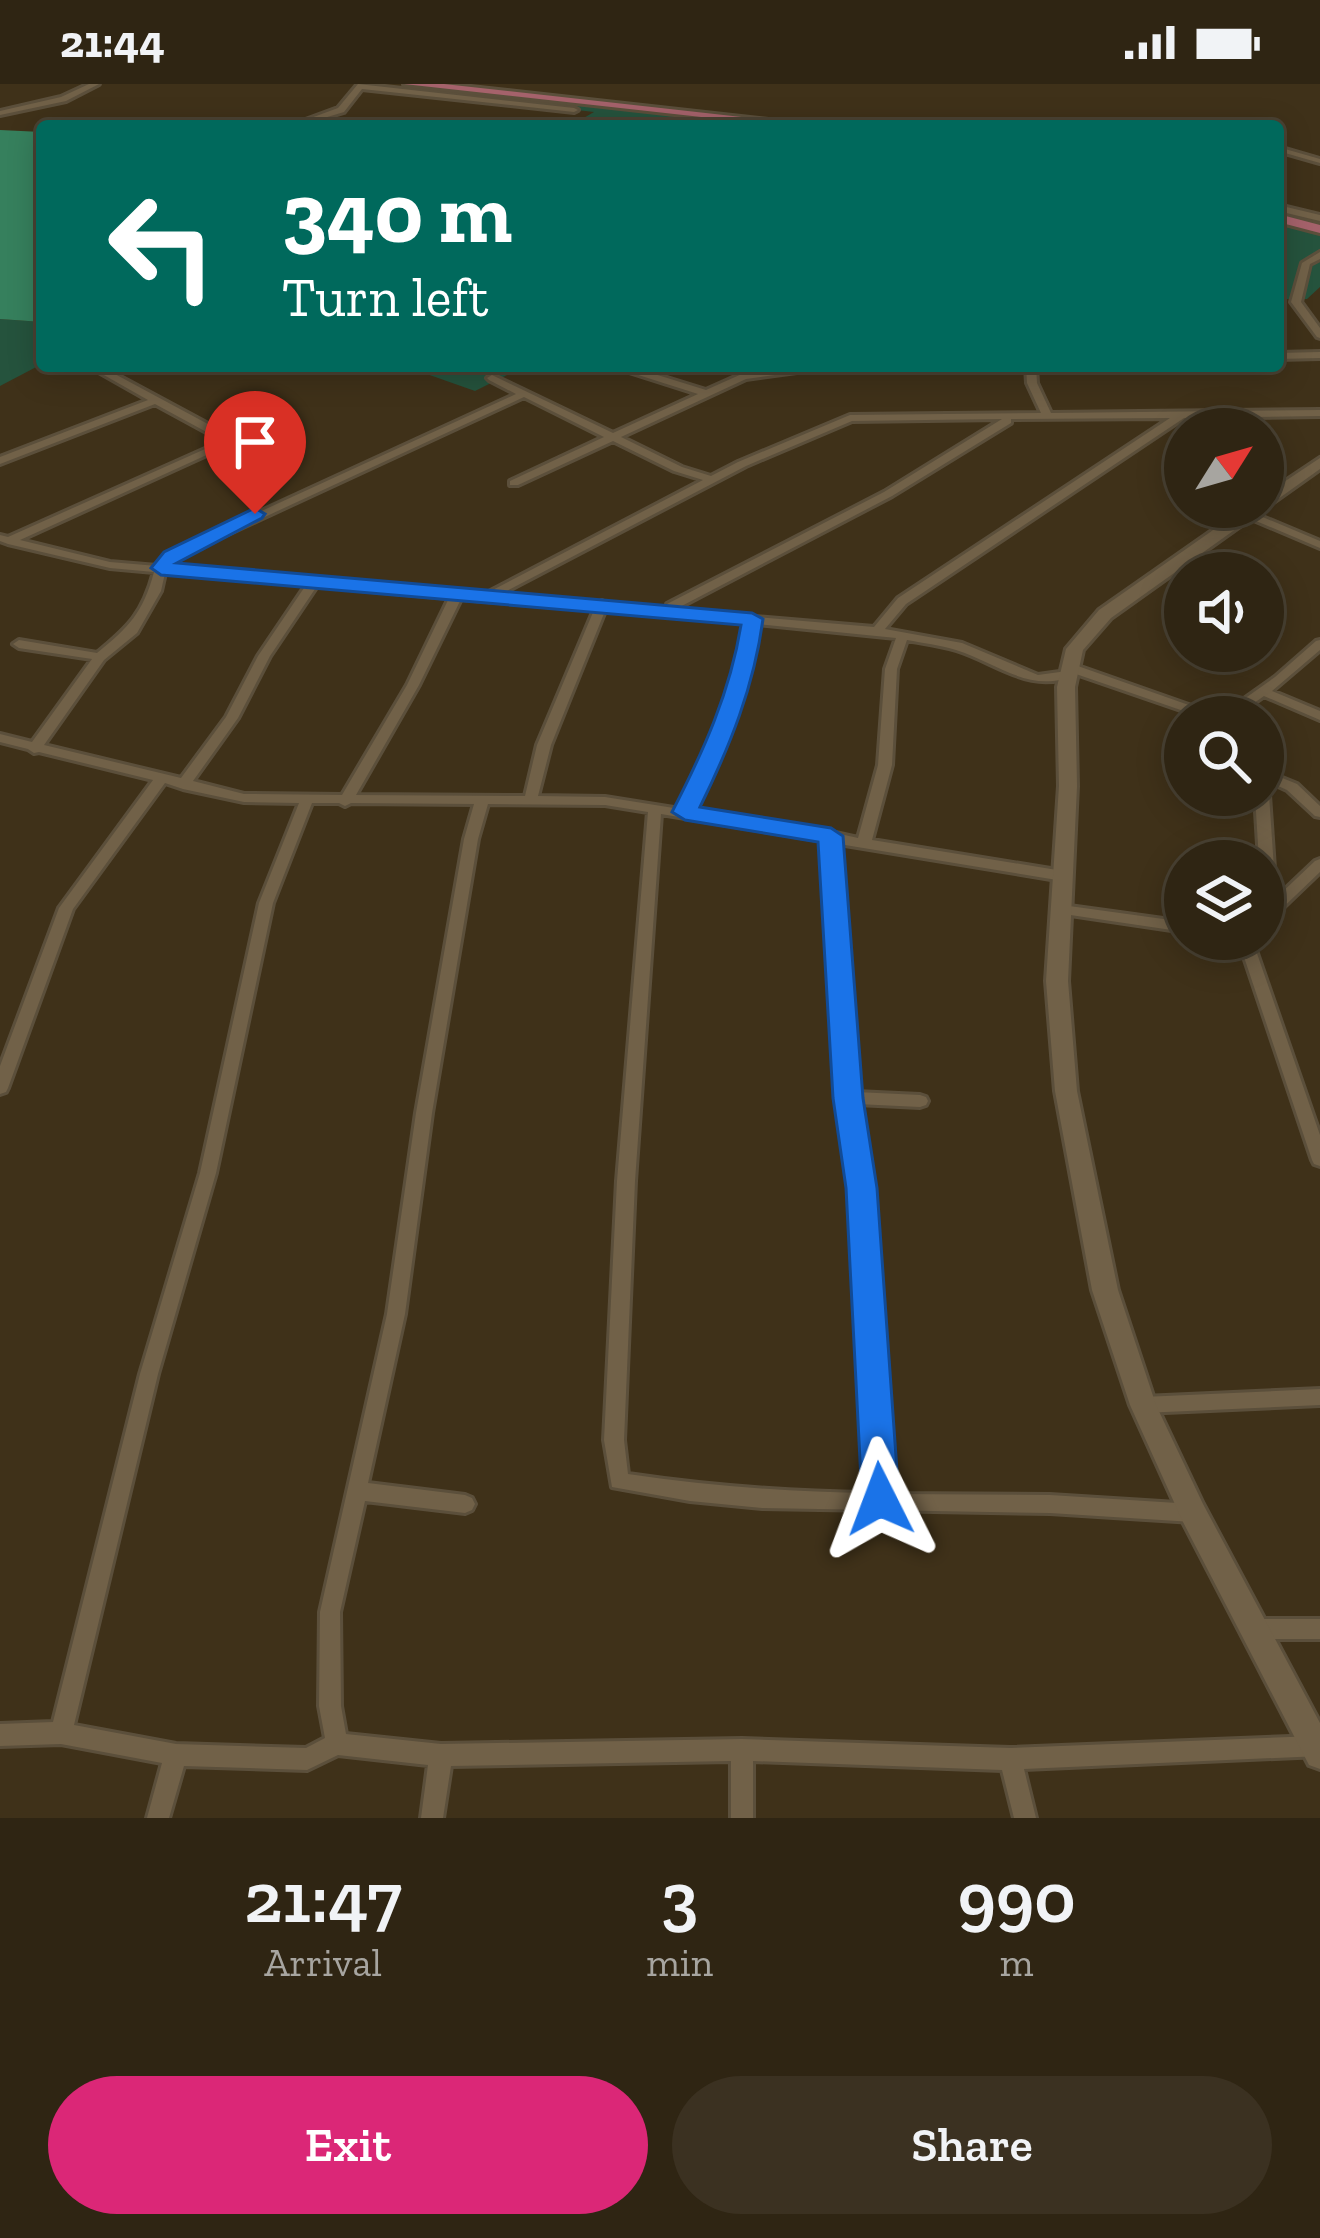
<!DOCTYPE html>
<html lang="en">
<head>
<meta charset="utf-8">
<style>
	body { margin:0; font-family:"Zilla Slab",serif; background:#3b3121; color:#f1f3f6; height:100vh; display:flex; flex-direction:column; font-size:45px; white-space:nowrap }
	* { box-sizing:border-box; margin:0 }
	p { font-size:39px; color:#a7a5a0 }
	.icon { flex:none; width:66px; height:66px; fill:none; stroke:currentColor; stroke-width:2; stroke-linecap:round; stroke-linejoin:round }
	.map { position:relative; height:1734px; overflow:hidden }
	.side { display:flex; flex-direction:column; background:#2f2513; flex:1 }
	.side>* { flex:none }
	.banner { position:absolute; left:36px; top:36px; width:1248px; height:252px; border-radius:12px; box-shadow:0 6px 30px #0003,0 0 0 3px #4a4233; background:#00695c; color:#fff; overflow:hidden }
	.needle { width:78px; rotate:53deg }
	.fabs { position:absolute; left:1164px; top:324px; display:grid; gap:24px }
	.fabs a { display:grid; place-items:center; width:120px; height:120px; border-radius:50%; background:#2f2513; box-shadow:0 6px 30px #0003,0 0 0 3px #4a4233; font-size:60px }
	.pin { position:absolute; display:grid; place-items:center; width:102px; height:102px; color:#fff; margin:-123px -51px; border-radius:50% 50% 50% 0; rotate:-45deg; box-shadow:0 0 12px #0007 }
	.pin .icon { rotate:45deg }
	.me { position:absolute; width:132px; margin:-66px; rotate:357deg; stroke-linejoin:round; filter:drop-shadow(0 0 9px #0008) }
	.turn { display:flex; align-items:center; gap:42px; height:252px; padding:0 48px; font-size:54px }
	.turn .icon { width:156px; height:156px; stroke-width:2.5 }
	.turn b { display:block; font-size:84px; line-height:102px }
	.eta { display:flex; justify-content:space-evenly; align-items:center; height:204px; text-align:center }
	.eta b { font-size:72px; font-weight:600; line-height:84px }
	.primary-button { display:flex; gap:24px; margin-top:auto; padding:24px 48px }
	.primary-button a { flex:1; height:138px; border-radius:72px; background:#db2777; color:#fff; font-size:48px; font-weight:600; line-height:138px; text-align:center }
	.primary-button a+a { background:#3b3121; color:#f1f3f6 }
	.status { display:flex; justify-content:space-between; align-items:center; height:84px; padding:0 60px; background:#2f2513; direction:ltr }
	.status svg { height:33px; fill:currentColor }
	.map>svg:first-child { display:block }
	.green { fill:#25533d }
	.forest { fill:#36805d }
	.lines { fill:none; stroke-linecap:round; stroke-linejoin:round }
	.street-casing { stroke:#5b4f3b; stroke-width:6 }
	.secondary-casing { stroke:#5b4f3b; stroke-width:6 }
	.primary-casing { stroke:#5b4f3b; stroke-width:6 }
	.street { fill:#716148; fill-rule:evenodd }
	.secondary { fill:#716148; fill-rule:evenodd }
	.primary { fill:#a5626b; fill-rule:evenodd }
	.route { fill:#1a73e8; stroke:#114b97; stroke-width:3 }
</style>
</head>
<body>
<div class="status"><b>21:44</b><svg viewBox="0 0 49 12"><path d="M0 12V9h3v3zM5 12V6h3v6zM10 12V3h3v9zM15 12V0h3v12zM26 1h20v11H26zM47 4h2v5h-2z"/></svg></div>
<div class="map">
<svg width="1320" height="1734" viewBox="0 0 1320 1734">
	<rect width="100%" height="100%" fill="#3f3119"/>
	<path class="green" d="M455,6L611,19L783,42H453L462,35L575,39L594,28L448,11Z
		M1278,139L1320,148V203L1307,215H1278Z
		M0,235L42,238V280L0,302Z
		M404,282H525L475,307Z"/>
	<path class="forest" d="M0,46L42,48V238L0,235Z"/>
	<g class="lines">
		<g class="street-casing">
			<path id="street" d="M89,0H99L66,17L0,31V27L61,13Z
				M358,0L574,24L578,26L574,28L362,5L344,28L304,40L300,38L338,24Z
				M1278,63L1320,75V79L1278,67Z
				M1278,121L1320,131V137L1278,127Z
				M1320,168V175L1310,180L1301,218L1320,244V254L1317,253L1291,218L1302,179Z
				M1320,268V274L1278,275V269Z
				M88,282H100L232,353L279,332L288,334L20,456L110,478L157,482L168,470L516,310L489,296L487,294L492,291L613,349L698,310L629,288V284H635L706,306L744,289L797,282H824L819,285L746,295L621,353L682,383L711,392L738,378L850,331L1041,329L1027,299L1026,282H1036L1037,299L1051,329L1320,326V332L1184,334L906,520L885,545L962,559L1038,591L1067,587L1065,584L1067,581H1075L1220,632L1275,593L1316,557L1320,556V566L1272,607L1320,627V636L1264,612L1234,633H1201L1076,590C1032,612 998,579 956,566C940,561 923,559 907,556L897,585L892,681L872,756L1063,787L1070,792L1063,797L839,760L856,1008L920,1011L926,1013L928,1017L926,1021L920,1023L857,1020L871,1104L891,1410L1050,1411L1193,1420L1200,1423L1203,1429L1200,1435L1193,1438L1050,1429L762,1424L690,1417L612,1403L604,1356L617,1097L648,728L605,721L488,720L478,755L432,1029L405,1230L368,1399L465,1411L472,1414L475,1420L472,1426L465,1429L365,1417L340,1528L341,1622L346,1650L441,1660L742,1655L1010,1664L1316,1652L1320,1654V1672L1024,1685L1036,1734H1014L1002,1686L753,1677V1734H731V1677L451,1682L443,1734H421L428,1681L338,1671L307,1686L184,1682L169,1734H147L162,1679L61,1660L0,1662V1640L53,1638L140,1290L200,1089L259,819L299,719L244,718L183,705L165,699L73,825L8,1004L6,1008L0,1010V982L59,824L153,696L39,668L34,669L28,665L0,658V650L32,658L92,575L19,564L13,560L19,556L97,569C129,543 143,529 154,488L110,484L8,460L0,457V451L8,453L223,357L155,320L0,380V373L148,316ZM524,313L604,353L510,397V401H518L613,357L674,387L703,396L485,510L169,483L176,474ZM1170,334L898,514L874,543L674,526L892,412L1011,339V335ZM1002,335L884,408L667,520V525L607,520L602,517L597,519L499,511L746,382L852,337ZM165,489L306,501L258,572L226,633L181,694L44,661L104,576L137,549L161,507ZM317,502L449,514L407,601L342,711L244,710L193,697L238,634L270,572ZM461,515L594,526L537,661L525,712L356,711L419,601ZM605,527L745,539C734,605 709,665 680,725L605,713L538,712L551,661ZM757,540L896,554L885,585L878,681L858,754L831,748L826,749L692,727C721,667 746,606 757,540ZM312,719H339L345,722L351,719L474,720L464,755L416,1029L387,1230L320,1528L319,1622L325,1654L306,1664L176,1660L74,1641L158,1290L216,1089L273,819ZM661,730L824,757L840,1014L853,1104L871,1409C789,1408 709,1402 628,1390L624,1356L635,1097Z
				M1246,426L1320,457V464L1242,431V427Z
				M1263,686L1297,700L1320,722V733L1315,732L1287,706L1263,695Z
				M1263,707L1269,711L1276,814L1315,777L1320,775V788L1271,835L1263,836V777H1259L1255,711H1263Z
				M1062,821L1185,838V848L1057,829L1055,826Z
				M1238,855H1252L1320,1051V1082L1314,1080L1312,1076Z
				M1320,1305V1321L1143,1329L1136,1327L1133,1321L1136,1315L1143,1313Z
				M1254,1535H1320V1555H1254L1247,1552L1243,1545L1247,1538Z"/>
		</g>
		<g class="secondary-casing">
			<path id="secondary" d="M1320,374V385L1111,534L1083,566L1075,603L1077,702L1068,897L1077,1007L1118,1206L1156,1321L1203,1420L1320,1639V1685L1309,1681L1183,1438L1130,1321L1092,1206L1055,1007L1046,897L1059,702L1057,603L1066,565L1099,526L1246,423H1263V412Z"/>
		</g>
		<g class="primary-casing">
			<path id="primary" d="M404,0H444L822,42H781Z
				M1278,130L1320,141V149L1278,138Z"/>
		</g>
		<use href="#street" class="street"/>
		<use href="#secondary" class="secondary"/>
		<use href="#primary" class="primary"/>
	</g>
	<path class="route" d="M255,424L265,430L262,434L177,479L752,529L763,535C754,603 730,662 700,723L831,744L843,752L863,1014L877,1104L899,1415L893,1427L880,1432L868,1427L862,1415L846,1104L833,1014L818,758L685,736L672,728C703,668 730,609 741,541L161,491L151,484L164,468Z"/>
</svg>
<div class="fabs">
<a><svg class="needle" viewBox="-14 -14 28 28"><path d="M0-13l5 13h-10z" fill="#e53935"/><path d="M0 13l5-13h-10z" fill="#a7a5a0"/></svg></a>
<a><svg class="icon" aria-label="sound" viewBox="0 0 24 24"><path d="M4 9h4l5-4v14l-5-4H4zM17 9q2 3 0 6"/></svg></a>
<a><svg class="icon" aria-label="search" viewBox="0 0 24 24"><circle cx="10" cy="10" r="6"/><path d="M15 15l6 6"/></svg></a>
<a><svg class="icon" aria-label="layers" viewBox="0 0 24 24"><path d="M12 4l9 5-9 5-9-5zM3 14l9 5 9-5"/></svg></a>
</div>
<div class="pin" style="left:255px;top:430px;background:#d93025"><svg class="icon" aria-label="arrive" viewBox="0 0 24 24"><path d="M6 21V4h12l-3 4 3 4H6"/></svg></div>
<svg class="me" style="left:880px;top:1415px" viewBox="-20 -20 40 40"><path d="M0-17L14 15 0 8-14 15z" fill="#1a73e8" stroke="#fff" stroke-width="4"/></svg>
<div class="banner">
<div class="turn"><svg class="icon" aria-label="left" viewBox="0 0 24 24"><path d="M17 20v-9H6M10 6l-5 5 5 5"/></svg><div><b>340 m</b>Turn left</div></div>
</div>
</div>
<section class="side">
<div class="eta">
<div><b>21:47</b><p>Arrival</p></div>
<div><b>3</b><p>min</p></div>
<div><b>990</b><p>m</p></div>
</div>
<div class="primary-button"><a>Exit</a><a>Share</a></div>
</section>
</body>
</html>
